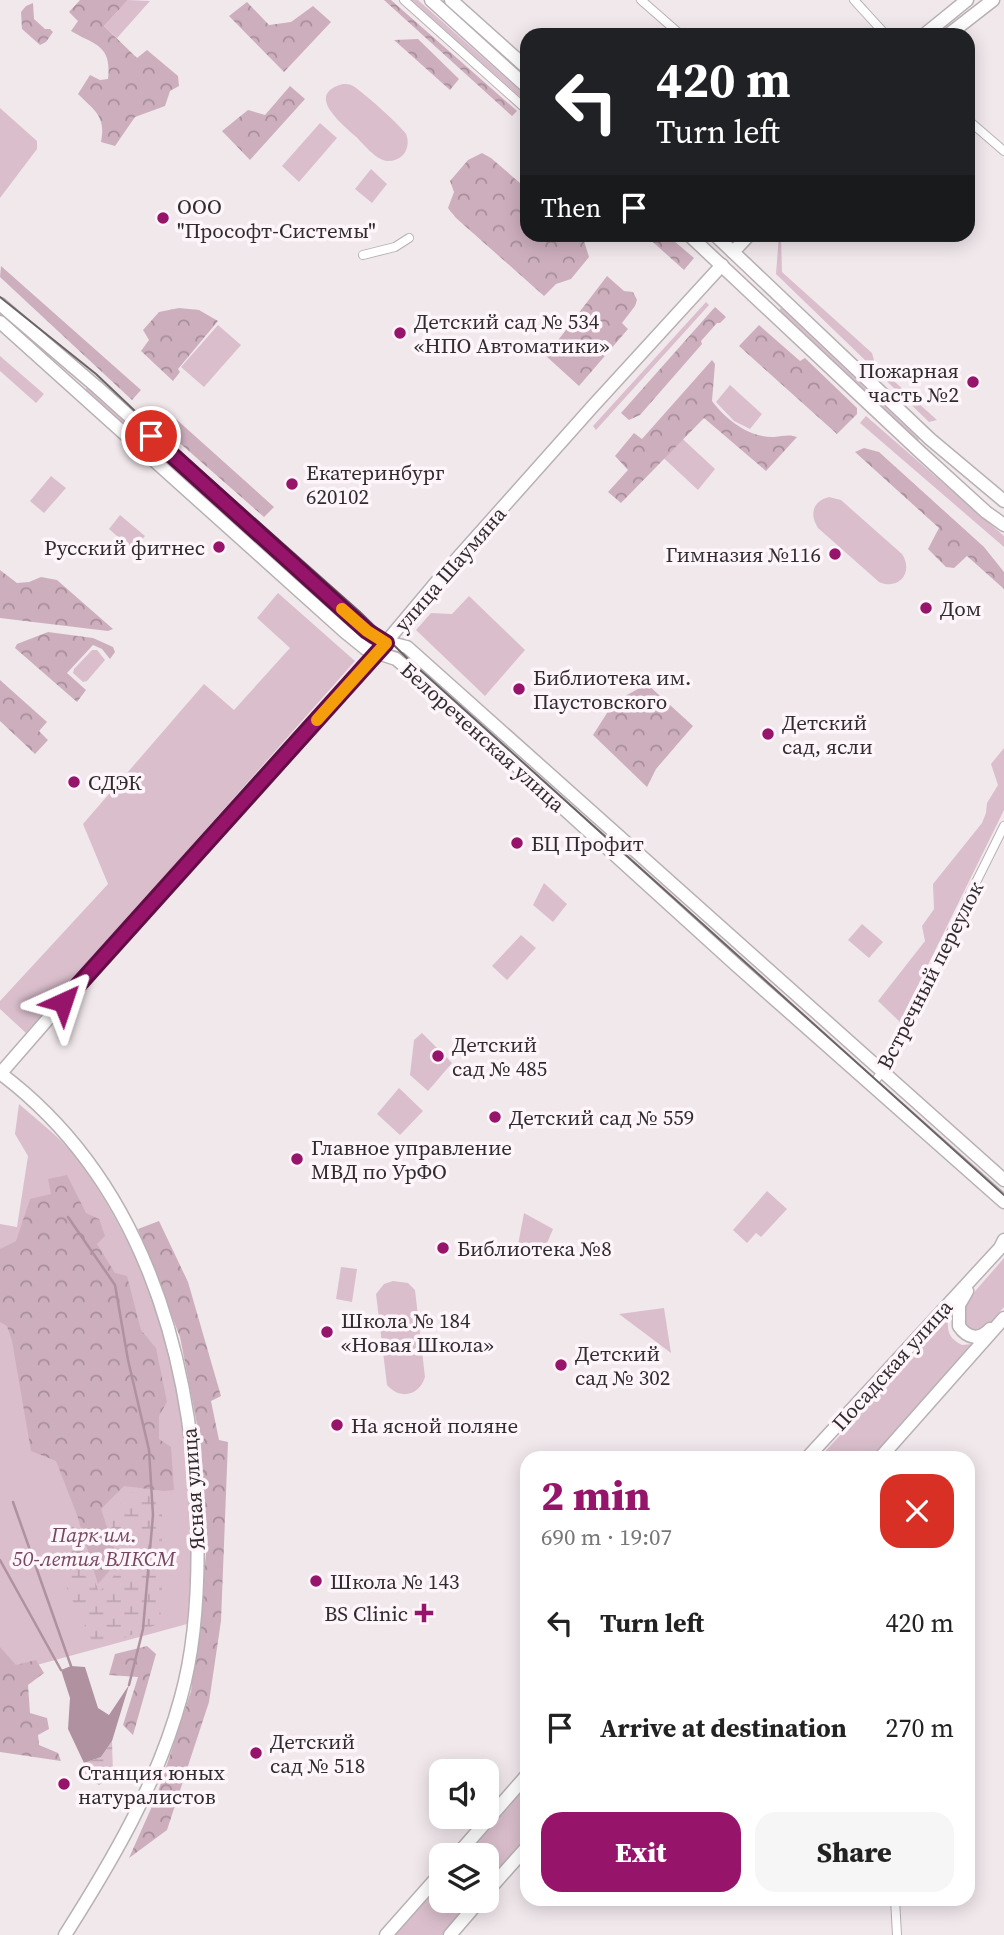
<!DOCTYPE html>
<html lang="en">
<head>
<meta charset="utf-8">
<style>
	body { margin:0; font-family:"Source Serif 4",serif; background:#f6f6f6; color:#222; height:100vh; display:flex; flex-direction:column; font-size:26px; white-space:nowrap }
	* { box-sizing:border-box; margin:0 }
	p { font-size:23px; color:#767676 }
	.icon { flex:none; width:38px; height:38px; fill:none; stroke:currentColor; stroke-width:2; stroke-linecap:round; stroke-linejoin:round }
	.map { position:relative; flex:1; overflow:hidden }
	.details { position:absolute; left:520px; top:1451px; width:455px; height:455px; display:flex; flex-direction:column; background:#fff; border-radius:21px; box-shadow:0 4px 18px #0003 }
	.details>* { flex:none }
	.top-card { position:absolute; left:520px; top:28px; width:455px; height:214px; border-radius:21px; box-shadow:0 4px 18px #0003; background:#202124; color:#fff; overflow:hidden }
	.fabs { position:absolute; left:429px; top:1759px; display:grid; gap:14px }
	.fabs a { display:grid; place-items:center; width:70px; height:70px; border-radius:14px; background:#fff; box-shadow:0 4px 18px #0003; font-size:35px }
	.pin { position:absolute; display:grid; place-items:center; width:60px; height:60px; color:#fff; margin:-30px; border:4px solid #fff; border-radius:50%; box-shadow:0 2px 7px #0007 }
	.me { position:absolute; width:77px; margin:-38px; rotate:42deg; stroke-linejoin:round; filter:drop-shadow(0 0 5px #0008) }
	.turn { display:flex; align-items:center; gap:24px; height:147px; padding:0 21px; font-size:32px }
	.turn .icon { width:91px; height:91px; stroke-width:2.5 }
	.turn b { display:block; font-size:49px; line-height:60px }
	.then { display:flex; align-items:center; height:66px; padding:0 21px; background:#0003; gap:14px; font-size:26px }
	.round { display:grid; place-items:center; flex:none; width:74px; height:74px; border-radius:21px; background:#f6f6f6 }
	.headline { display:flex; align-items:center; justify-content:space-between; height:119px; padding:0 21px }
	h1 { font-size:42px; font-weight:800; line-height:52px; color:#97146b }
	.primary-button { display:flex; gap:14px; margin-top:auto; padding:14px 21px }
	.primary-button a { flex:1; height:80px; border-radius:21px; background:#97146b; color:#fff; font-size:28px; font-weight:800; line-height:80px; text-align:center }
	.primary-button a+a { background:#f6f6f6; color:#222 }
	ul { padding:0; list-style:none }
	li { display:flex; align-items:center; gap:21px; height:105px; padding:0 21px }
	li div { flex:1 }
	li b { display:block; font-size:26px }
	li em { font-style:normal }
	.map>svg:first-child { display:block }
	.green { fill:#dabecc }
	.forest { fill:url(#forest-crowns) }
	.wetland { fill:url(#wetland-marsh) }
	.water { fill:#af91a0 }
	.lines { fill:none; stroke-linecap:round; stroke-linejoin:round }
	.stream { stroke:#af91a0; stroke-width:2.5 }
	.street-casing { stroke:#b8b0b4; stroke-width:10 }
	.secondary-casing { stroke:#b8b0b4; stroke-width:15 }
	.primary-casing { stroke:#b8b0b4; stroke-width:15 }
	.street { stroke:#fff; stroke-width:8 }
	.secondary { stroke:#fff; stroke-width:12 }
	.primary { stroke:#fff; stroke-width:12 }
	.tram { stroke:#6a6467; stroke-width:2 }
	.route-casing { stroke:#620d46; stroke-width:18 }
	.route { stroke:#97146b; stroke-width:12 }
	.slow { stroke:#f59e0b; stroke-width:12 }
	.poi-dot { fill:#97146b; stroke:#fef5fa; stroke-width:2.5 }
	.labels { text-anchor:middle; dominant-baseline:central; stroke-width:7; stroke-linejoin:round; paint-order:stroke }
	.poi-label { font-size:21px; fill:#302c2e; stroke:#fef5fa; text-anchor:start }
	.street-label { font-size:21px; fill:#302c2e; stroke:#fef5fa }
	.park-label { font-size:21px; font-style:italic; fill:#754760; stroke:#fef5fa }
</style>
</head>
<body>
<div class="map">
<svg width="1004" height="1935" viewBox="0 0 1004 1935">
	<defs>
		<pattern id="forest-crowns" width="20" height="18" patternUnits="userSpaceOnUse" patternTransform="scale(1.75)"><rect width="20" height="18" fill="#cdaebd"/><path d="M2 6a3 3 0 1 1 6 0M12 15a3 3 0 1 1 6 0" fill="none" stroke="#a78e9a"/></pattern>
		<pattern id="wetland-marsh" width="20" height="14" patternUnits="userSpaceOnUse" patternTransform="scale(1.75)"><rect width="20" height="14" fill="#dabecc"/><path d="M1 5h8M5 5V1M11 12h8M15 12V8" fill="none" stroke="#bba3b0"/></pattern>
	</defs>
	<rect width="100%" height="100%" fill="#f1e8ec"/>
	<path class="green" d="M128,0L150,1L117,38L104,26Z
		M411,0H418L527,97V103Z
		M343,84C347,84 349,84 353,86C362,91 402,127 406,134C409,141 408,149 403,155C399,159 394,161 388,161C375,160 363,143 354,135C340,122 305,94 343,84Z
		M0,108L37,141V149L0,198Z
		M320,123L337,138L299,182L282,166Z
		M371,169L387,184L372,203L355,189Z
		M779,235L781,239L782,272L872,353L875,364L937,420L929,422L776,274Z
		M706,302L709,305L596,430L593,426Z
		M781,308L919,439L917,442L778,312Z
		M218,325L241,345L204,387L181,367Z
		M0,356L44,394L36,403L0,371Z
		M730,385L762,414L750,429L734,421L716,402Z
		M89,386L351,621L346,626L84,391Z
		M866,416L1004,536V547L860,423Z
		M673,430L715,469L698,490L655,450Z
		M51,476L66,488L44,513L30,501Z
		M829,497L841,500L902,554C914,572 899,591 879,582L818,528C809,514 813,501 829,497Z
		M120,515L145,536L133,550L109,529Z
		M278,593L355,661L26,1033L0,1009V1001L108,884L83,824L204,684L234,710L290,648L257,618Z
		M469,596L525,650L485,696L416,630L431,613L452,614Z
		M92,650H97L105,660L87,681L83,682L73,673L74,669Z
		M1004,748V810L900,1022L878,1001L925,941L922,926L934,909L933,884L982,823L986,813L987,803L998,785L991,764Z
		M544,883L567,904L553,922L533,905Z
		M862,924L883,942L869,958L848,940Z
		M521,935L536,948L507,980L492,966Z
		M422,1033L452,1063L428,1091L410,1075L414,1040Z
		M399,1088L423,1111L400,1135L377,1114Z
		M19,1104C37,1120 59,1136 74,1155C129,1226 173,1333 185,1422C194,1488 193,1558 187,1624L0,1675V1224L17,1227L28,1156L15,1134Z
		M767,1191L787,1209L761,1237L756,1233L747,1243L733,1230Z
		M524,1213L553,1229L542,1255L517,1250Z
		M1004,1258V1307C991,1321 980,1342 961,1322L963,1305Z
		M341,1267L357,1269L352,1302L336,1299Z
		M393,1281L408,1283L415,1290L425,1377C419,1396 400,1400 387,1385L376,1294L384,1284Z
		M664,1308L671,1353L619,1314Z
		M948,1319C947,1333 950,1339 962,1345L972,1344L872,1458H819Z
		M527,1785V1842L487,1887L486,1855H464Z
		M441,1880V1900L474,1901L443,1935H392Z"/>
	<path class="forest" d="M80,0H128L104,26L137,58L147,50L178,76L179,86L170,91L165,106L135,117L115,146L101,142C106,116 95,111 78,94L90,75L100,80L108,79C112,45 95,45 71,31L78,21L69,12Z
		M384,0H391L517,111L512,116Z
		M247,2L269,25L291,22L313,6L331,22L284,72L229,16Z
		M33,3L34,19L45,29H50L53,32L46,42L40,45L22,29L21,12L26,6Z
		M418,39L459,79L450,90L394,40Z
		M290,86L305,99L250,160L222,131L248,110L265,115Z
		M482,153L491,158L527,189V234L577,235L584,241L589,257L571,279L556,284L544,296L456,218L448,208L454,192L450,181L468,160Z
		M645,235H667L694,258L684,270Z
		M1,266L141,390L132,400L0,277Z
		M607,276L624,291L633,292L637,300L635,306L622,323L628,329L579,386L546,356Z
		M715,307L726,317L720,323H717L701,341L702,344L640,415L629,420L621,413Z
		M179,308L199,310L218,321L178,369L180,372L173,381L141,351L149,340L143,330L159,312Z
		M759,325L800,361L805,358L857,408V414L837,434L739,346Z
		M712,360L715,364L712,401C726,420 750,438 774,437C784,436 787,434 797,437L766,471L704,418L621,503L608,492L628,470L615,456L634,433L642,439Z
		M176,419L274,507L264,517L166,431Z
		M864,448L879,452L984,547L1004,572V589L967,556L954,568L946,567L928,549L939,528L855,452Z
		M0,570L17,583L29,582L41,577L57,580L113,629L108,631L0,618Z
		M48,632L93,638L113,647L115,652L110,659L102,649L93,645L67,673L86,690L77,702L15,648L17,644Z
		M0,680L47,722L39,731L48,740L35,754L0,721Z
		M647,684L693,726L656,769L647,787L593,735L614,702Z
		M67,1175L86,1213L99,1219L105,1236L97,1244L115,1273L127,1276L141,1330L156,1348L167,1402L159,1416V1439L171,1447L174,1490L164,1491L124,1486L101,1509L118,1561L98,1584L77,1515L56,1461L31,1451L12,1341L7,1326L0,1322V1249L16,1241L30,1199L51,1194L48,1179Z
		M159,1221L188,1282L221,1396L211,1401L219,1440L228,1442L221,1621L209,1702L167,1830L129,1858L157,1795L191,1691L207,1545L199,1435L180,1337L138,1229Z
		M147,1646L156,1654L133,1735L123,1725L138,1677L109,1675L115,1654Z
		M0,1647L16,1665L36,1660L44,1673L28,1685L30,1713L47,1718L49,1729L38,1735L39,1745L58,1753L61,1761L0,1752Z"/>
	<path class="wetland" d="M130,1492L162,1498V1589L160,1623L124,1638L93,1643L59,1572L71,1521L99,1592L122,1567L109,1518Z
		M112,1741L113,1774L99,1785L86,1776L84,1763L101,1757Z"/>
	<path class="water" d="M71,1666L85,1667L98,1708L109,1715L129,1685L112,1741L101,1757L84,1763L68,1729L70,1698L61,1670Z"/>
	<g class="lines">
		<path class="stream" d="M68,1217L115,1285L128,1360L149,1450L153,1515L143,1629L129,1685
			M13,1502L71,1666
			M0,1560L61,1670"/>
		<g class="street-casing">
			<path id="street" d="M404,0L527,110
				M641,0L681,35
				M854,0L886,35
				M968,120L1004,151
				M363,255L395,247L409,238
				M872,1085C901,1049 916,1007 935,966C957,919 981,873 1004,826
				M895,1899L897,1935"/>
		</g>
		<g class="secondary-casing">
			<path id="secondary" d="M924,35L967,0
				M948,35L993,0
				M733,252L750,234
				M0,304L98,388L367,631L382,641L407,647L1004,1180
				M0,322L345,632L366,649L396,659L431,688L735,964L1004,1202
				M0,1073C140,1178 191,1350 197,1518C199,1577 197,1640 181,1697C158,1783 112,1861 65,1935
				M0,1074L80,982L367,665L439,579L593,406L722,265
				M967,1291L959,1305V1326C967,1338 979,1341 990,1329
				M807,1458L1000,1248L1004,1240
				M880,1458L1004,1318
				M457,1855L527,1775
				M486,1893L527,1847
				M386,1935L441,1873
				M450,1935L480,1900"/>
		</g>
		<g class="primary-casing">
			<path id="primary" d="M431,0L527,87
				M451,0L527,68
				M688,234L919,451L986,512L1004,525
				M714,234L930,439L1004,501"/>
		</g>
		<use href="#street" class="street"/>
		<use href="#secondary" class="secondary"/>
		<use href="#primary" class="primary"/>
		<path class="tram" d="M0,297L96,374L156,431L360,612L409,660L1004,1195"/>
	</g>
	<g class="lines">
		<g class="route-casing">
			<path id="route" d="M63,1002L386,643L367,631L151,436"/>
		</g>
		<use href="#route" class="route"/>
		<path class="slow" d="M317,720L386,643L367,631L342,609"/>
	</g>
	<g class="poi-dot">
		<circle cx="163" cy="218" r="7"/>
		<circle cx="400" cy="333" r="7"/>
		<circle cx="973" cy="382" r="7"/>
		<circle cx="292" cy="484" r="7"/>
		<circle cx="219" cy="547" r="7"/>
		<circle cx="835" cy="554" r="7"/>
		<circle cx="926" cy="608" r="7"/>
		<circle cx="519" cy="689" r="7"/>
		<circle cx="768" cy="734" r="7"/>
		<circle cx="74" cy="782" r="7"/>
		<circle cx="517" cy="843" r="7"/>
		<circle cx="438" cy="1056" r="7"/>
		<circle cx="495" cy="1117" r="7"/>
		<circle cx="297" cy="1159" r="7"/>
		<circle cx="443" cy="1248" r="7"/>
		<circle cx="327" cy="1332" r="7"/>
		<circle cx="561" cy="1365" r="7"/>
		<circle cx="337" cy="1425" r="7"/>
		<circle cx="316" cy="1581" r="7"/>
		<path d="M420.5 1602.5h7v7h7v7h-7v7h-7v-7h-7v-7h7z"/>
		<circle cx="256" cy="1753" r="7"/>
		<circle cx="64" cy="1784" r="7"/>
	</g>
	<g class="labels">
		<g class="poi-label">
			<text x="177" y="206">ООО<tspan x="177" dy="24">"Прософт-Системы"</tspan></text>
			<text x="414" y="321">Детский сад № 534<tspan x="414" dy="24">«НПО Автоматики»</tspan></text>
			<text x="959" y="370" text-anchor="end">Пожарная<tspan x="959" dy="24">часть №2</tspan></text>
			<text x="306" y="472">Екатеринбург<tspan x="306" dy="24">620102</tspan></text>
			<text x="205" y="547" text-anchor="end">Русский фитнес</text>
			<text x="821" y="554" text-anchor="end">Гимназия №116</text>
			<text x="940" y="608">Дом</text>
			<text x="533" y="677">Библиотека им.<tspan x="533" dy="24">Паустовского</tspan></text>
			<text x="782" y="722">Детский<tspan x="782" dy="24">сад, ясли</tspan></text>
			<text x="88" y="782">СДЭК</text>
			<text x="531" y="843">БЦ Профит</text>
			<text x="452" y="1044">Детский<tspan x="452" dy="24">сад № 485</tspan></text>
			<text x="509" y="1117">Детский сад № 559</text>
			<text x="311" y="1147">Главное управление<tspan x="311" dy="24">МВД по УрФО</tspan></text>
			<text x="457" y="1248">Библиотека №8</text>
			<text x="341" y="1320">Школа № 184<tspan x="341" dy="24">«Новая Школа»</tspan></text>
			<text x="575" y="1353">Детский<tspan x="575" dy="24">сад № 302</tspan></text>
			<text x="351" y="1425">На ясной поляне</text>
			<text x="330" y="1581">Школа № 143</text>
			<text x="408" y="1613" text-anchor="end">BS Clinic</text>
			<text x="270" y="1741">Детский<tspan x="270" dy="24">сад № 518</tspan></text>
			<text x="78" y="1772">Станция юных<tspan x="78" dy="24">натуралистов</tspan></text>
		</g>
		<g class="street-label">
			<text transform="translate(450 569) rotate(-49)">улица Шаумяна</text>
			<text transform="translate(483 737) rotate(42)">Белореченская улица</text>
			<text transform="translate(930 975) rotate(-63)">Встречный переулок</text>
			<text transform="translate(892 1365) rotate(-48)">Посадская улица</text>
			<text transform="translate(193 1489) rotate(-94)">Ясная улица</text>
		</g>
		<g class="park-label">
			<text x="94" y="1534">Парк им.<tspan x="94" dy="24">50-летия ВЛКСМ</tspan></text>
		</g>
	</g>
</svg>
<div class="fabs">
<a><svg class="icon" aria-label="sound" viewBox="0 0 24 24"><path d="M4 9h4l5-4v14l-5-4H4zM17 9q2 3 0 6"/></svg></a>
<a><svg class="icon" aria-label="layers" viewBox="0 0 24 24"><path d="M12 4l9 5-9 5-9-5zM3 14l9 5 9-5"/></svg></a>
</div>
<div class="pin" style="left:151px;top:436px;background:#d93025"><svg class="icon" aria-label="arrive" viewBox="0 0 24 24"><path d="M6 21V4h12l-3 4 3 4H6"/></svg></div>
<svg class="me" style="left:63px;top:1002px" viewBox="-20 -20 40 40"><path d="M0-17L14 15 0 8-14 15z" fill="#97146b" stroke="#fff" stroke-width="4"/></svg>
<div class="top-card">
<div class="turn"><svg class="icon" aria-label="left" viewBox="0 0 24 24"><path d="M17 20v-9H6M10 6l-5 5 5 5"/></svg><div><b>420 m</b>Turn left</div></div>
<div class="then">Then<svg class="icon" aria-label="arrive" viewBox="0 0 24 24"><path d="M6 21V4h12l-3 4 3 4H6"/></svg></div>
</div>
<section class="details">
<div class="headline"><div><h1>2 min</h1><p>690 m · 19:07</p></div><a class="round" style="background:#d93025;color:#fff"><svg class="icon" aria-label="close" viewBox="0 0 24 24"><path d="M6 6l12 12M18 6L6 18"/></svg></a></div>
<ul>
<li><svg class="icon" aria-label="left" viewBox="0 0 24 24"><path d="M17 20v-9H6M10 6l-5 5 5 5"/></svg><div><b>Turn left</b></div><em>420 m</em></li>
<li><svg class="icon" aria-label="arrive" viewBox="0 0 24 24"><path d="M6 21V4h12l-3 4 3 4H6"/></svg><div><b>Arrive at destination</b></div><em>270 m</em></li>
</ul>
<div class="primary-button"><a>Exit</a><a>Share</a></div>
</section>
</div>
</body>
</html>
